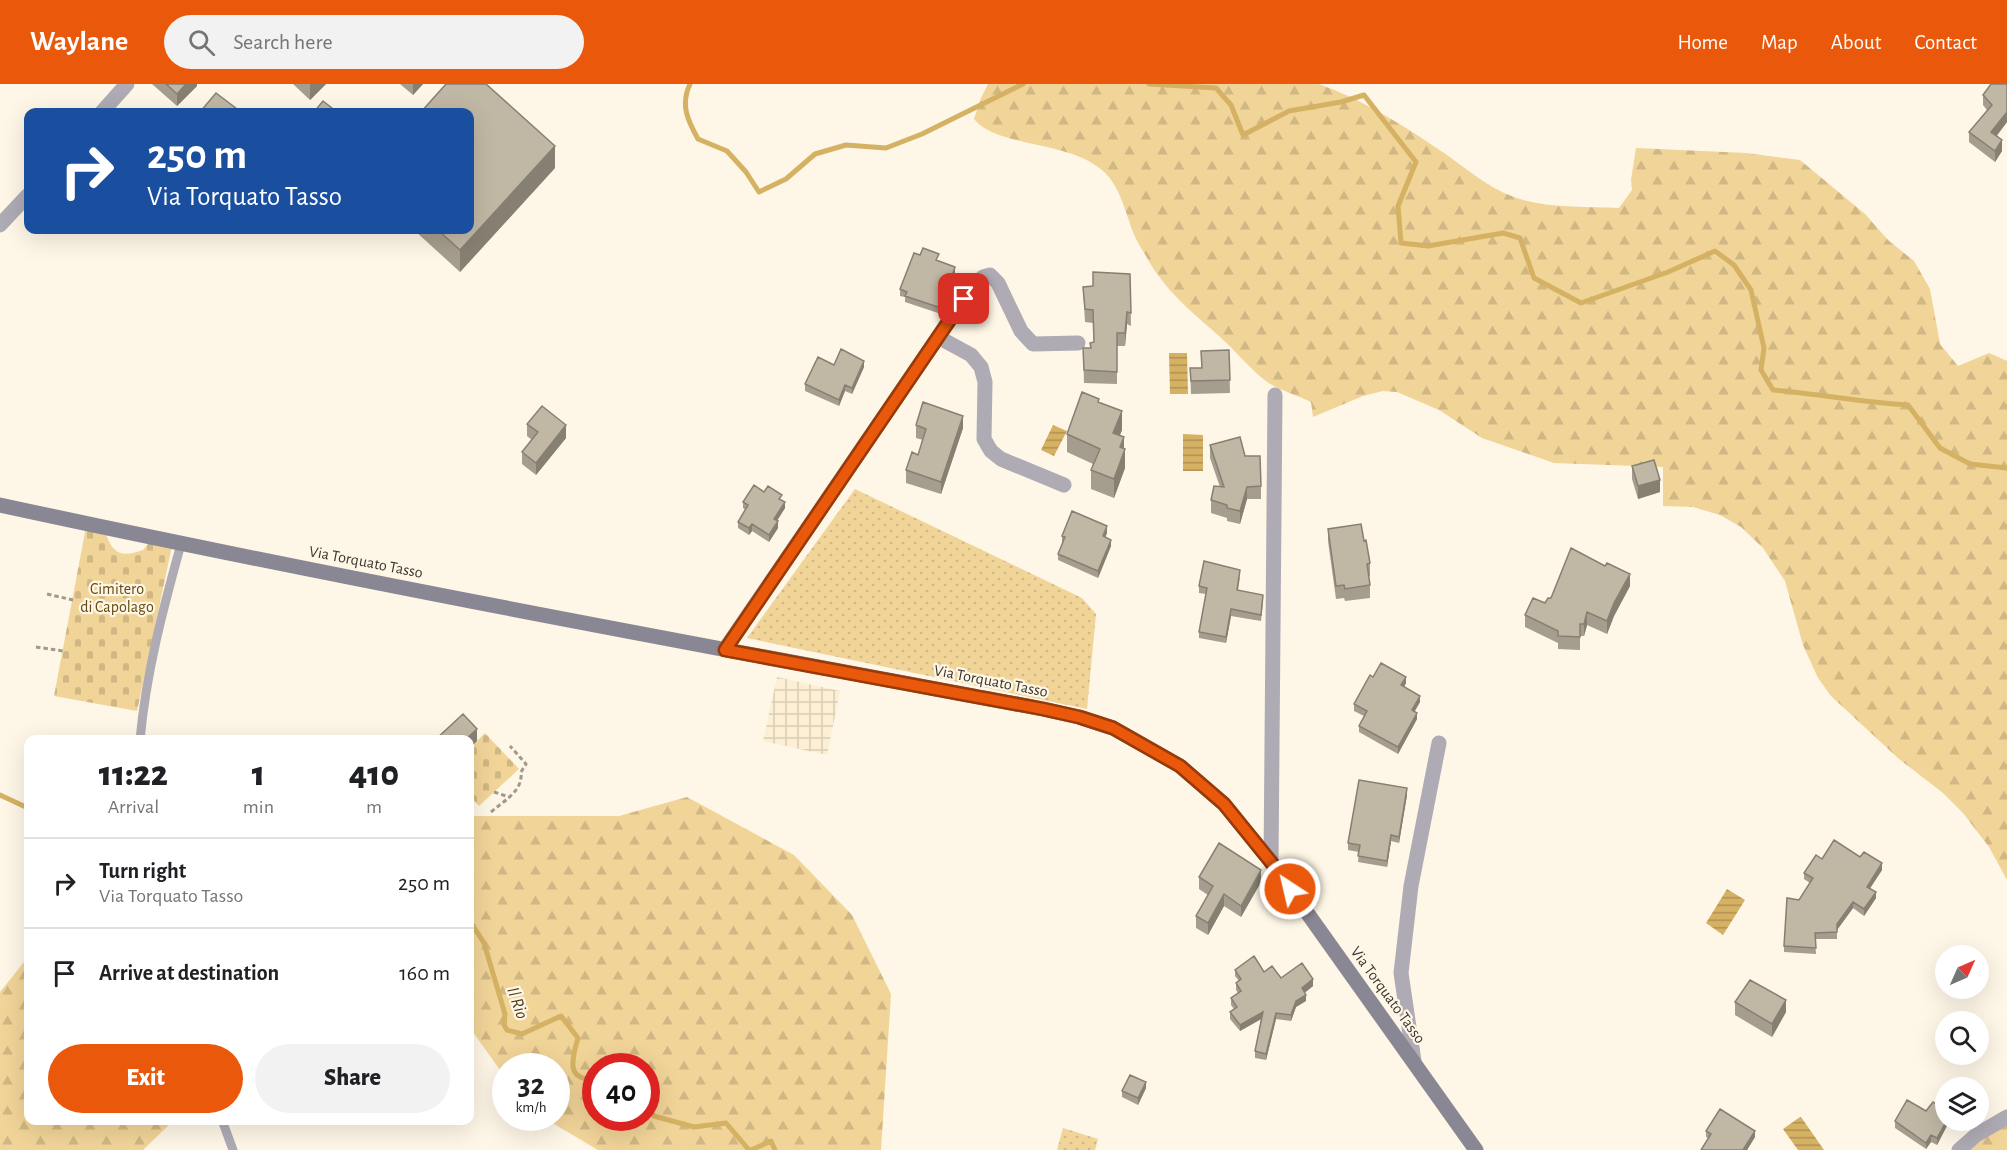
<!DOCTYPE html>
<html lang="en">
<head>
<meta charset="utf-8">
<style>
	body { margin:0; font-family:"Alegreya Sans",sans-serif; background:#f2f2f2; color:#202124; height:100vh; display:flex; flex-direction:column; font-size:22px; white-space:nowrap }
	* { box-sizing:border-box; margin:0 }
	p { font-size:20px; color:#757577 }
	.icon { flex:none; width:33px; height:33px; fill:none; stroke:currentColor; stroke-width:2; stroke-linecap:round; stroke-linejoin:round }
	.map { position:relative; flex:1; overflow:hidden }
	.panel { position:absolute; left:24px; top:651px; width:450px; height:390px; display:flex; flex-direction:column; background:#fff; border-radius:12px; box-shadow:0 6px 24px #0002 }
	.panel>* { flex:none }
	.top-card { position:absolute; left:24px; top:24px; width:450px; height:126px; border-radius:12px; box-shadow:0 6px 24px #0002; background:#1a4fa0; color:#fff; overflow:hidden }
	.needle { width:39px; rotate:45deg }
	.controls { position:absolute; left:1935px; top:861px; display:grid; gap:12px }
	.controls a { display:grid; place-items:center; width:54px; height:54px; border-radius:50%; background:#fff; box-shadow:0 6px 24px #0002; font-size:30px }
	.speed { position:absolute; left:492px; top:969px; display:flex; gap:12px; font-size:30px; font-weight:700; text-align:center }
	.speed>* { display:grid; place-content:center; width:78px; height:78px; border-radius:50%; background:#fff; box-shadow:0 6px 24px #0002; line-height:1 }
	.speed small { font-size:15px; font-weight:400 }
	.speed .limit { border:9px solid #d22; background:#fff; color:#111 }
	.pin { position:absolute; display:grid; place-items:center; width:51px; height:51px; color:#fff; margin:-26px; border-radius:12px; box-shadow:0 3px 9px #0006 }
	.me { position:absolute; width:66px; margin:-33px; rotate:325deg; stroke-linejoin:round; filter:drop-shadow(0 0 4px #0008) }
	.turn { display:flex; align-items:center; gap:21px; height:126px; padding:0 24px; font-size:27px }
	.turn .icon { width:78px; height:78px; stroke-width:2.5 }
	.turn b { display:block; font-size:42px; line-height:51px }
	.eta { display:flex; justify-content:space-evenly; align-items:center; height:102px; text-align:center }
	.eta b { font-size:36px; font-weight:800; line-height:42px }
	.primary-button { display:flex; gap:12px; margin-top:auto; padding:12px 24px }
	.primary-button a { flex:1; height:69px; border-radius:36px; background:#ea580c; color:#fff; font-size:24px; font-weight:800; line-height:69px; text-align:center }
	.primary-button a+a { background:#f2f2f2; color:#202124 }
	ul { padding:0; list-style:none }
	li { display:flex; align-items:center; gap:18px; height:90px; padding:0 24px; border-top:2px solid #e0e0e0 }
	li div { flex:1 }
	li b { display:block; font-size:22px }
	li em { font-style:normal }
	header { display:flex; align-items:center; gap:36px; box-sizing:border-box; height:84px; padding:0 30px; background:#ea580c; color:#fff }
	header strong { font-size:28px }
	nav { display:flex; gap:33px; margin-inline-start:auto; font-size:21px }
	.search { width:420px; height:54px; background:#f2f2f2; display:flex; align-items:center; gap:15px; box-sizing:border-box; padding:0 21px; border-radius:33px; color:#757577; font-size:22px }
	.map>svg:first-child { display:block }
	.industrial { fill:url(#industrial-grid) }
	.green { fill:url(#green-dots) }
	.forest { fill:url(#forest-firs); fill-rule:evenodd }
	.cemetery { fill:url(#cemetery-stones) }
	.water { fill:url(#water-rules) }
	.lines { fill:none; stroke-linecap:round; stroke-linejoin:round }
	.stream { stroke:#d5b163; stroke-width:5 }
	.path { stroke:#a09a8d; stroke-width:3; stroke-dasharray:4.5 3; stroke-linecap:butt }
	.lane { stroke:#aeabb4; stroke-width:9 }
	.street { stroke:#aeabb4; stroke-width:15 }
	.secondary { stroke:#8a8794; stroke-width:15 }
	.wall { fill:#a59d8d }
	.shaded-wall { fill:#868073 }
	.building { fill:#c0b7a4; stroke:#868073; stroke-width:1.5 }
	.route-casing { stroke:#983908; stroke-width:15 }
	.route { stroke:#ea580c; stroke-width:10 }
	.labels { text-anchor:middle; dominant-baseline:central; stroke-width:4.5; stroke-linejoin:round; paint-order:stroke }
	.street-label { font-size:16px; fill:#3b372f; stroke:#fef6e6 }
	.park-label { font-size:16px; fill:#644b0e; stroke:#fef6e6 }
	.water-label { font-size:18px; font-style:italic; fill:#4d3d1b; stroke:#fef6e6 }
</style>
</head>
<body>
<header>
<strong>Waylane</strong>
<div class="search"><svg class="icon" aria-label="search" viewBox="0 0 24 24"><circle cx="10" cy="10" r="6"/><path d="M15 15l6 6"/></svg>Search here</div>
<nav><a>Home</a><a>Map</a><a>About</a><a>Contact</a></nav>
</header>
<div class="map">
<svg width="2007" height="1066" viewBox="0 0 2007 1066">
	<defs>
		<pattern id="industrial-grid" width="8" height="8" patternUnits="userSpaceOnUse" patternTransform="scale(1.5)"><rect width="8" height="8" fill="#fcefd4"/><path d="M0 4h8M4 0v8" fill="none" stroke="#d9ceb6"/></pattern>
		<pattern id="green-dots" width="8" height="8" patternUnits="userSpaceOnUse" patternTransform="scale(1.5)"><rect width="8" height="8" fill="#f1d498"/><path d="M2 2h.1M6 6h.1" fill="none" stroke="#d0b783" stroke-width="1.8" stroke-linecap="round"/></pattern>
		<pattern id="forest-firs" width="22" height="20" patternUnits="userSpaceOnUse" patternTransform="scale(1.5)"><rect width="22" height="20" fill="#f1d498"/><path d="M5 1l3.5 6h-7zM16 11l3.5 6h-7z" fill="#d0b783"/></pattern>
		<pattern id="cemetery-stones" width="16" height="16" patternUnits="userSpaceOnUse" patternTransform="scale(1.5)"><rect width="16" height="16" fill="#f1d498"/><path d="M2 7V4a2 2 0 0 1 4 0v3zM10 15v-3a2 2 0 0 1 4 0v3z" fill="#d0b783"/></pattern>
		<pattern id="water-rules" width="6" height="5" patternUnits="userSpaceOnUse" patternTransform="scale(1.5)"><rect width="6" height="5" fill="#d5b163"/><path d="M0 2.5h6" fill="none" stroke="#ae9152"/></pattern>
	</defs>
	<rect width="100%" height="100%" fill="#fef6e6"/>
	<path class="industrial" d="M777,593L840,607L827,671L763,657Z"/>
	<path class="green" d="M855,405L1082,514L1096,530L1087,625L747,554Z
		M1063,1044L1098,1055L1095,1066H1057Z"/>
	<path class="forest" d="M988,0H1319C1364,16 1404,42 1444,69C1467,85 1487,103 1514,113C1546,125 1585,122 1619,124L1632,106L1631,96L1636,64L1746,69L1800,76L1865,130L1888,156L1914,177L1930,205L1940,260L1958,282L1989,269L2007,277V796L1989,763L1963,729L1943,709L1899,675L1831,612L1818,594L1803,561L1785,497L1763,464L1741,443L1720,431L1693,423L1663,422V383L1554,379L1482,354L1439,326L1397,308L1383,307L1363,312L1313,333L1311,318C1297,311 1278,306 1266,297C1249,284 1235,266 1219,252C1191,227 1164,206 1146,172C1141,164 1136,156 1133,148C1125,127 1120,102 1103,87C1069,56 997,64 974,35L981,14Z
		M687,713L794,771L852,831L891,910L881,1066H598L544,1034H556V982H506L505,993L470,944V732H619ZM596,982H646V1034H596Z
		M28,873V1036L173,1037L143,1066H0V908Z
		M2007,1028V1066H1970Z"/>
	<path class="cemetery" d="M86,443L105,447C112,470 121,474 143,466L151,456L172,462L137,627L54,612Z
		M463,642L477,657L485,649L519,685L479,722L470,712V656H449Z"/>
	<path class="water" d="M1169,269H1187L1188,310H1170Z
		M1053,341L1067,347L1054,372L1041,366Z
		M1183,350L1203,351V387H1183Z
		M1727,805L1745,816L1723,851L1706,839Z
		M1800,1033H1801L1824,1066H1798L1783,1045Z"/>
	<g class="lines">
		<path class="stream" d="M690,0C680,21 688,37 698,55L727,67L746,88L759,108L786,95L815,70L846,61L886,64L922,50L1023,0
			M1149,0L1216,4L1231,21L1243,51L1289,27L1341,18L1364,11L1416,78L1398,122L1401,159L1428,162L1503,149L1520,154L1534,194L1581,219L1668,188L1715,167L1734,181L1751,206L1764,264L1761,286L1773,306C1818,310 1863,318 1908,321L1940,364L1970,380L2007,384
			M0,711L28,724
			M470,837L484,859L505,930L504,941L507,946L522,950L561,932L578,954C572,975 565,997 596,995
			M646,1023L654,1032L694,1043L726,1039L749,1066
			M751,1066L771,1057L775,1066"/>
		<path class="path" d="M47,510L73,516
			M36,563L63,567
			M494,708L509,713
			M491,728C505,716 523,707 521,688L526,680L510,662"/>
		<path class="lane" d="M140,656C146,589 163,525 181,460
			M222,1036L233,1066"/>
		<path class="street" d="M102,28L127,0
			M0,141L28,111
			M938,253L971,271L981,283L985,298L984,355L991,367L1001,375L1064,401
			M725,565L964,215L983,193L990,191L998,199L1021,247L1033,260L1078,259
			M1271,778L1275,311
			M1414,977L1401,889L1411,802L1439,659
			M1959,1066L1976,1051L2007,1033"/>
		<path class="secondary" d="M0,421C346,496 695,560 1043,625L1079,633L1113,644L1180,682L1224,720L1271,778L1476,1066"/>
	</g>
	<path class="wall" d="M152,0H197V2L177,22Z
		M293,0H326L310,16Z
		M400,0H423L413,11Z
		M2007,0V38L1997,52L2002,67L1995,78L1969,58V48L1987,26L1983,21V11Z
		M555,84L460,188L414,146H470Z
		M939,177L955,189L941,230L905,218V213L900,212V205Z
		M1130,190L1131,242L1127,240L1125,262H1117V300L1084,299L1083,264H1090L1094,258L1093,239L1085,238L1083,203L1093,202Z
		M1229,266L1230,309L1191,310L1190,284H1202Z
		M834,281L864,283L852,310L845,307L839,322L805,307V300Z
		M1099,318L1122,346L1120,351L1124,364L1125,384L1114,414L1091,405V386L1093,380L1067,368V350Z
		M527,340L566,354L536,391L522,380V368L532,356L527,352Z
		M916,341L963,344L941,410L906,399V386L918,371L923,356L916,354Z
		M1210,361L1245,372L1261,402V415H1247L1240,440L1227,437V434L1211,429V416L1220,403L1210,374Z
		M1632,382L1660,408L1638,415L1632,395Z
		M764,408L782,416L785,424L777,437L778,444L769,458L752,447L749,451L738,444V438L746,426L743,424V418Z
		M1328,445L1364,457L1370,479V492H1369L1370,501V514L1345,517L1344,514L1336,515L1328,457Z
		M1107,449L1105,453L1111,462L1098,494L1058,476V470L1063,459L1062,458V452Z
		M1240,493L1238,507L1263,518L1261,537L1231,532L1226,559L1199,554V548L1206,510L1199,509V502Z
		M1630,502L1614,532L1607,550L1587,541L1584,552H1580V566L1558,565V559L1525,543V531L1551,514Z
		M1373,593L1406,599L1404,603L1420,618L1414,628L1417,635L1398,670L1359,648V642L1364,632L1354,627V620Z
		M1407,711L1399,759L1391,757L1387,783L1358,778L1359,768L1348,766V759Z
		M1860,773L1882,786L1870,804L1876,814L1864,832L1853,824L1837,846V855H1815L1816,870L1784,868V862L1799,816L1810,799L1804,795V789L1822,775Z
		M1199,793L1261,798L1241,833L1224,822L1208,851L1196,844V832L1208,811L1199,805Z
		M1235,886L1264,888L1281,894L1313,902L1304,909L1306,917L1296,923L1291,937L1276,935L1266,976L1255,974V967L1261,935L1240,947L1230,935V928L1234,925L1231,921V914L1238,909L1236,906V899L1239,897L1235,892Z
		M1735,918L1786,928L1772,953L1735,931Z
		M1146,1004L1138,1021L1122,1013V1007Z
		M1926,1027L1946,1036H1950L1937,1061L1931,1058L1926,1065L1895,1044V1037Z
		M1706,1047L1755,1053L1747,1066H1701L1708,1054L1706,1053Z"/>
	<path class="shaded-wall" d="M186,0H197V2L177,22V10Z
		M310,0H326L310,16Z
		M413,0H423L413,11Z
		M2007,28V38L1991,58V48Z
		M2002,56V67L1995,78V67Z
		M555,62V84L460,188V166Z
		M955,183V189L941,230V224Z
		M1127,228V240L1125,262V249Z
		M864,277V283L852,310V304Z
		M845,301V307L839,322V316Z
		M1122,327V346L1113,368V349Z
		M963,332V344L941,410V398Z
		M566,341V354L536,391V379Z
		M1124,353V369L1125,365V384L1114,414V395L1120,363Z
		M1660,396V408L1638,415V402Z
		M1247,403V415L1240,440V427Z
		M785,418V424L774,441V435Z
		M778,437V444L769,458V451Z
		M752,440V447L749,451V444Z
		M1107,442V449L1103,459V452Z
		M1111,456V462L1098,494V487Z
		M1630,490V502L1614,532L1607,550V537L1614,519Z
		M1231,525V532L1226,559V553Z
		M1587,528V541L1584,552V540Z
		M1406,593V599L1401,608V601Z
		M1420,612V618L1412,632V626Z
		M1417,629V635L1398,670V663Z
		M477,645V657L470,664V656H465Z
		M1407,704V711L1399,759V753Z
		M1391,751V757L1387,783V777Z
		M1882,779V786L1867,809V803Z
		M1261,786V798L1241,833V822Z
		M1876,808V814L1864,832V825Z
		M1224,810V822L1208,851V839Z
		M1853,818V824L1837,846V855V840Z
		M1313,895V902L1302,911V904Z
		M1306,911V917L1296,923L1291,937V931L1296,917Z
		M1786,916V928L1772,953V940Z
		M1263,928V934L1240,947V941Z
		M1276,929V935L1266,976V970Z
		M1146,998V1004L1138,1021V1014Z
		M1947,1036H1950L1937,1061V1054Z
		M1755,1047V1053L1747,1066H1743Z
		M1931,1051V1058L1926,1065V1059Z"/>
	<path class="building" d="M166,0H186L177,10Z
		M446,0H486L555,62L460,166L438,146H470V28H421Z
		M1991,0H2007V28L1991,48L2002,56L1995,67L1969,48L1992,21L1983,11Z
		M216,9L241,28H200Z
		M323,17L337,28H314Z
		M923,164L939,170L936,176L955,183L941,224L905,212L907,208L900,205L914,169L920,171Z
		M1093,188L1130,190L1131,229L1127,228L1125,249H1117V288L1084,286L1083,264H1091L1090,259L1094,258L1093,226L1085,225L1083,203L1093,202Z
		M841,265L864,277L852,304L845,301L839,316L805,300L818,273L834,281Z
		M1229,266L1230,296L1191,297L1190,284H1202L1201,267Z
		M1082,308L1099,315L1098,318L1122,327L1113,349L1124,353L1120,363L1125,365L1114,395L1091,386L1100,365L1067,350Z
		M923,318L963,332L941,398L906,386L912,368L918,371L926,345L916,341Z
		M542,322L566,341L536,379L522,368L538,348L527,340Z
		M1240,353L1245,372H1260L1261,402L1247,403L1240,427L1227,424V421L1211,416L1214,402L1224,403L1210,361Z
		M1654,376L1660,396L1638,402L1632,382Z
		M754,401L764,408L768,402L782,411L779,415L785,418L774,435L778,437L769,451L752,440L749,444L738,438L748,421L743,418Z
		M1072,427L1107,442L1103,452L1111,456L1098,487L1058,470L1065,453L1062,452Z
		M1361,440L1364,457L1366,456L1370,479L1367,480L1370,501L1345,505L1344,501L1336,502L1328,445Z
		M1571,464L1605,482L1607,479L1630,490L1614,519L1607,537L1587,528L1584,540H1580V553L1558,552V547L1525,531L1533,514L1545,519L1548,514H1551Z
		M1204,477L1240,486L1237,506L1263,511L1261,531L1231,525L1226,553L1199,548L1207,504L1199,502Z
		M1381,579L1406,593L1401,601L1420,612L1412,626L1417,629L1398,663L1359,642L1367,627L1354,620L1370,591L1373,593Z
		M463,630L477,645L465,656H435Z
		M1359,696L1407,704L1399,753L1391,751L1387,777L1358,772L1360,761L1348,759Z
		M1834,756L1860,773L1864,768L1882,779L1867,803L1876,808L1864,825L1853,818L1837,840V848L1815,849L1816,864L1784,862L1787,814L1799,816L1813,794L1804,789L1816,771L1822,775Z
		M1219,759L1261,786L1241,822L1224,810L1208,839L1196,832L1213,802L1199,793Z
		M1254,872L1264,888L1272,882L1281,894L1302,879L1313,895L1302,904L1306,911L1296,917L1291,931L1276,929L1266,970L1255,967L1263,928L1240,941L1230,928L1237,923L1231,914L1241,907L1236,899L1241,895L1235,886Z
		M1750,896L1786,916L1772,940L1735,918Z
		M1130,991L1146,998L1138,1014L1122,1007Z
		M1907,1016L1926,1027L1933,1018L1946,1027V1036H1947L1937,1054L1931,1051L1926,1059L1895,1037Z
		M1720,1025L1755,1047L1743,1066H1701L1711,1050L1706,1047Z"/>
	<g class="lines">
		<g class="route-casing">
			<path id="route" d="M964,215L725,566L1043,625L1079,633L1113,644L1180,682L1224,720L1271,778L1290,805"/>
		</g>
		<use href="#route" class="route"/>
	</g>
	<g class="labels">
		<g class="street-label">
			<text transform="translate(366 478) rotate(11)">Via Torquato Tasso</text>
			<text transform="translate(991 597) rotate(11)">Via Torquato Tasso</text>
			<text transform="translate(1388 911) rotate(54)">Via Torquato Tasso</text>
		</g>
		<g class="park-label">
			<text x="117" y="505">Cimitero<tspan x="117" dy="18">di Capolago</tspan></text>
		</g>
		<g class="water-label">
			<text transform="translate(517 919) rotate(71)">Il Rio</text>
		</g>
	</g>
</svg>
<div class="controls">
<a><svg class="needle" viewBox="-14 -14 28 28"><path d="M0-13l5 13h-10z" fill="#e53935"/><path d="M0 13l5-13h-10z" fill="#757577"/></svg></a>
<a><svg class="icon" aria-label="search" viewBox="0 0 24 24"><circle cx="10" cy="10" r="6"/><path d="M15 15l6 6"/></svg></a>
<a><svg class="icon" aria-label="layers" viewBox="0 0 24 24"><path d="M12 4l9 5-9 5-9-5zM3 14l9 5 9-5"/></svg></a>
</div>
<div class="speed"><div>32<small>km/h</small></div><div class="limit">40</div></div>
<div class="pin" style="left:964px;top:215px;background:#d93025"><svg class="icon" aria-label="arrive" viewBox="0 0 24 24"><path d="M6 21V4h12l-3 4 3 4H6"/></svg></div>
<svg class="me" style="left:1290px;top:805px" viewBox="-20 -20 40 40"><circle r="17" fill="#ea580c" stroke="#fff" stroke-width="3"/><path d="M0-11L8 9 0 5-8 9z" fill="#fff"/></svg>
<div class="top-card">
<div class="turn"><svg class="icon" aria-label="right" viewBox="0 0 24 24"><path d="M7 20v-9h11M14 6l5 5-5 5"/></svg><div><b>250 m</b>Via Torquato Tasso</div></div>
</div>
<section class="panel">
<div class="eta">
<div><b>11:22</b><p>Arrival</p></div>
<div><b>1</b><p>min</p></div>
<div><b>410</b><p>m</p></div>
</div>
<ul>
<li><svg class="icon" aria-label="right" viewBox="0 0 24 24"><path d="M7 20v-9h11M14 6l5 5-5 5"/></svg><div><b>Turn right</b><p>Via Torquato Tasso</p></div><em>250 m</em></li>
<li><svg class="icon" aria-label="arrive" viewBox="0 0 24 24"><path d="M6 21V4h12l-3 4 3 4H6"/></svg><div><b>Arrive at destination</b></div><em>160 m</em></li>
</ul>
<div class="primary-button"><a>Exit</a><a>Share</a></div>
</section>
</div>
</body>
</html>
